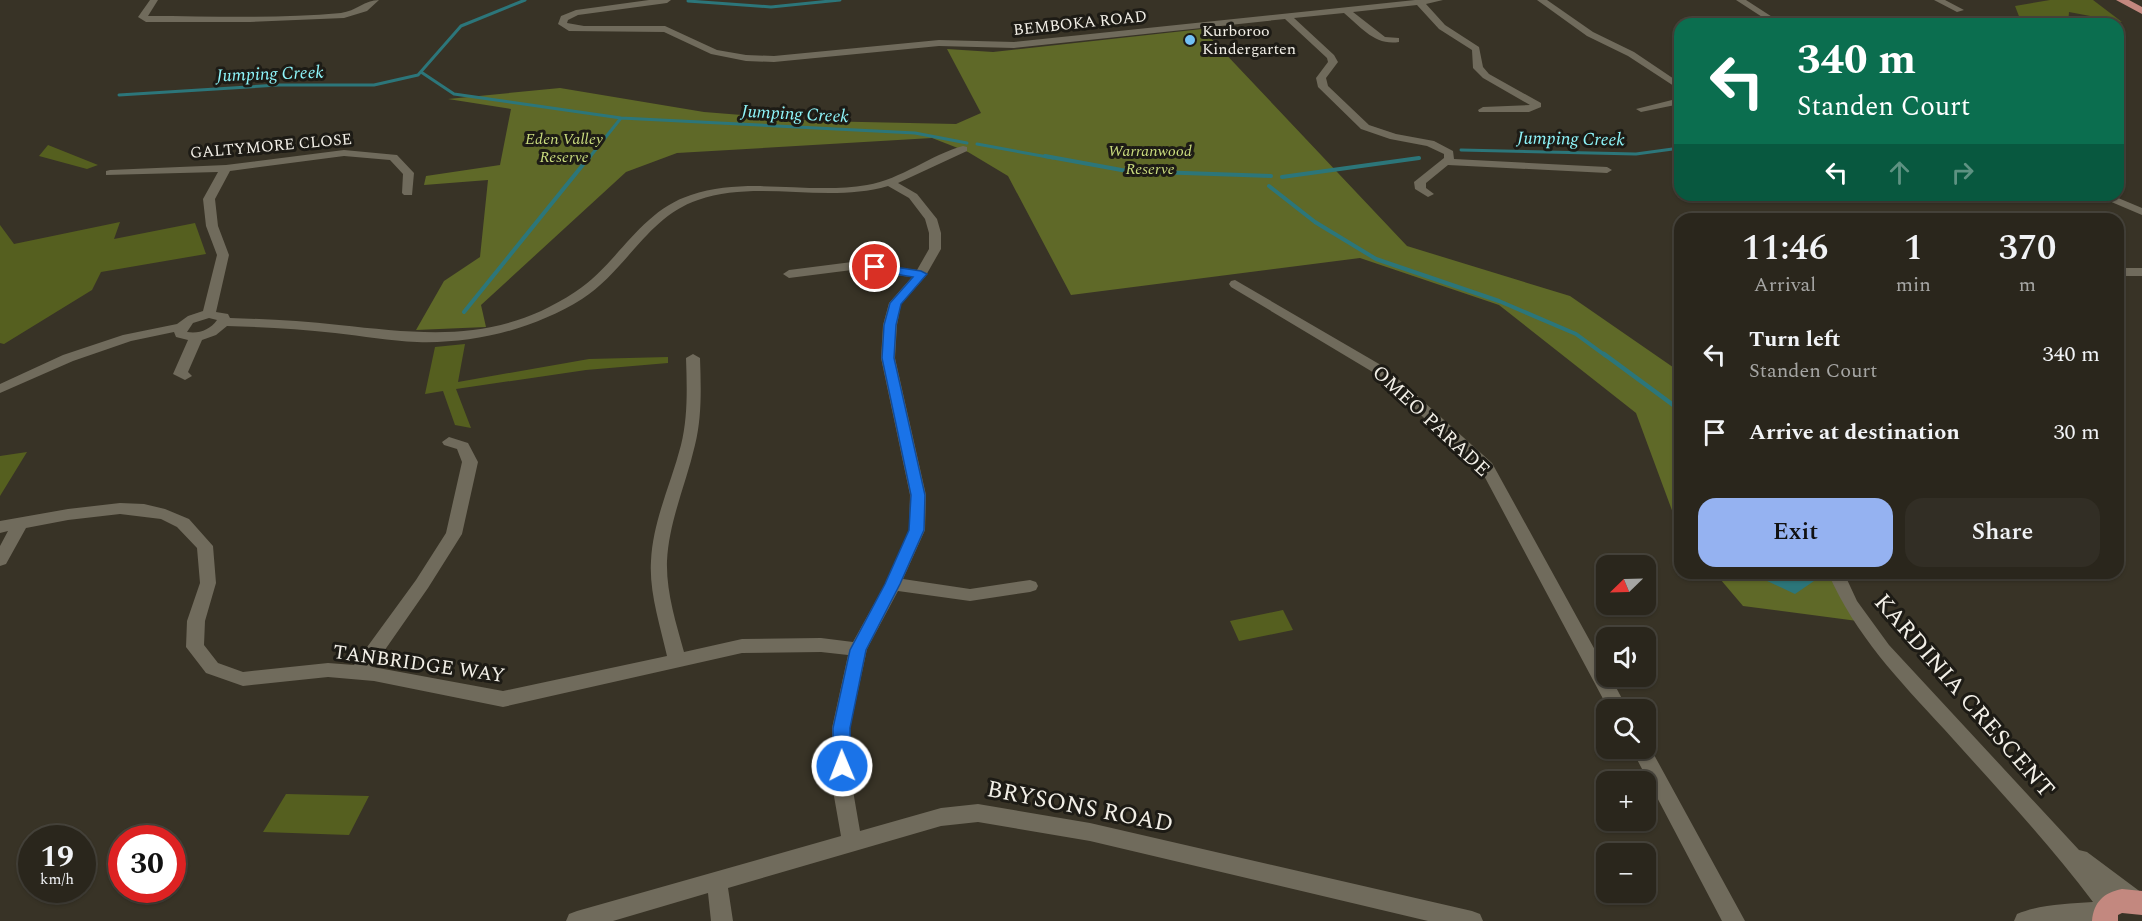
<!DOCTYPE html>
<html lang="en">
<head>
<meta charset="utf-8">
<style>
	body { margin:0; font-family:Spectral,serif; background:#322e25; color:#f1f3f6; height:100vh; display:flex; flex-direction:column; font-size:22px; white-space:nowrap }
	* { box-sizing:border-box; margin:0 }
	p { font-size:20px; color:#a5a5a3 }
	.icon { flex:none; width:33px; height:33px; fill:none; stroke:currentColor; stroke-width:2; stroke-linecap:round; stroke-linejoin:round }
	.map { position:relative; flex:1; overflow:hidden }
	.sheet { position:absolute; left:1674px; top:213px; width:450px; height:366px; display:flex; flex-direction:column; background:#2a261c; border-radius:18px; box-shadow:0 2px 4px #0004,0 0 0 2px #46433b }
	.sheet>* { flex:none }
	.top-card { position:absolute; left:1674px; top:18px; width:450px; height:183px; border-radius:18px; box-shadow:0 2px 4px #0004,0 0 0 2px #46433b; background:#0b6e4f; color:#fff; overflow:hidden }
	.needle { width:39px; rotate:247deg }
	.buttons { position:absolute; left:1596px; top:555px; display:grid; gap:12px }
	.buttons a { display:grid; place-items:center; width:60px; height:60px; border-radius:12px; background:#2a261c; box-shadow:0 2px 4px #0004,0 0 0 2px #46433b; font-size:30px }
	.speed { position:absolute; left:18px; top:825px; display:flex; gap:12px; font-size:30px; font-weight:700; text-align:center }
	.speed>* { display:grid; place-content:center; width:78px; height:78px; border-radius:50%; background:#2a261c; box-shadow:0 2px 4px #0004,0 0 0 2px #46433b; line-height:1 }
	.speed small { font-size:15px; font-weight:400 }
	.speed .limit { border:9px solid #d22; background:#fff; color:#111 }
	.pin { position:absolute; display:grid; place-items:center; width:51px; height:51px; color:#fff; margin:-26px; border:3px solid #fff; border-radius:50%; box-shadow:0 2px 6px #0007 }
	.me { position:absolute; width:66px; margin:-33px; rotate:359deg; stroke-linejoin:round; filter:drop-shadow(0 0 4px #0008) }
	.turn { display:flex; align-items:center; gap:21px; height:126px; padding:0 24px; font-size:27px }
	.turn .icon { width:78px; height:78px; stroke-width:2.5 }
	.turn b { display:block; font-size:42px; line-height:51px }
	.lanes { display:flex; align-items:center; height:57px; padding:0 24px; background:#0003; justify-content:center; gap:30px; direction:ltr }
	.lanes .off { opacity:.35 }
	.eta { display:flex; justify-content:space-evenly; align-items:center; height:102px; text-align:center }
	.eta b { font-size:36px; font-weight:600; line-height:42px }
	.cta { display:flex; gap:12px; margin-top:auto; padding:12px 24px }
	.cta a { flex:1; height:69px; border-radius:18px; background:#95b2f1; color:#111; font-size:24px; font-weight:600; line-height:69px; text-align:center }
	.cta a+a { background:#322e25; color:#f1f3f6 }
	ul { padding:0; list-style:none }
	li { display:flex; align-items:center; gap:18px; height:78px; padding:0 24px }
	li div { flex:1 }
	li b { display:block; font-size:22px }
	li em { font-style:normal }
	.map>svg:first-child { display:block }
	.green { fill:#555f1f }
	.forest { fill:#5f6928 }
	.water { fill:#2c767a }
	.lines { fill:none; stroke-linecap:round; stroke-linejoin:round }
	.stream-far2 { stroke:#2c767a; stroke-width:3 }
	.stream-far1 { stroke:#2c767a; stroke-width:4 }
	.stream { stroke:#2c767a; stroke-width:4.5 }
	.minor { fill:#706b5c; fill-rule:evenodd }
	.major { fill:#c3887f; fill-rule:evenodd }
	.route { fill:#1a73e8; stroke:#114b97; stroke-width:1.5 }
	.poi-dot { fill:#72c1f5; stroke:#1d1b15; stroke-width:2 }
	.labels { text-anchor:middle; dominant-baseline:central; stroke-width:6; stroke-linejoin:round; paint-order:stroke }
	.far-street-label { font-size:16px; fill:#f2efe7; stroke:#1d1b15 }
	.far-poi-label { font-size:16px; fill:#f2efe7; stroke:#1d1b15; text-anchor:start }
	.far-park-label { font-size:16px; font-style:italic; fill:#cadc7e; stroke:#1d1b15 }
	.far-water-label { font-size:18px; font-style:italic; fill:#8ef5fa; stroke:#1d1b15 }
	.street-label { font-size:20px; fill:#f2efe7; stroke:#1d1b15 }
	.near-street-label { font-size:24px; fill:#f2efe7; stroke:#1d1b15 }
</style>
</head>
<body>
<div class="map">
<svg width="2142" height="921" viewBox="0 0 2142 921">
	<rect width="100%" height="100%" fill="#383326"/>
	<path class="green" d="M2050,0H2093L2122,22L2069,12L2068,24H2022L2015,6Z
		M48,145L98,165L87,169L39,156Z
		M120,222L114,239L195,223L206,254L101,272L92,290L4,344L0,343V225L14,244Z
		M465,344L458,382L589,359L668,357V363L586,370L456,389L471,428L455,425L443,391L425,394L435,347Z
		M27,452L0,496V456Z
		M1283,610L1293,630L1239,641L1230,621Z
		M286,794L369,796L349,835L263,832Z"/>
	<path class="forest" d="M1202,29L1407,246L1570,296L1680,372V532L1636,413L1499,305L1360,258L1071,295L1008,176L968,152L932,138L677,153L626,172L481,305L486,327L416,330L444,281L480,257L488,180L424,185L426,176L500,165L511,109L448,99L560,88L704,112L816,121L956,124L981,113L947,49L993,52Z
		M1715,573H1836L1865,622L1743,606Z"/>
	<path class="water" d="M1750,573H1809L1814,581L1795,594Z"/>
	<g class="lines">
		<path class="stream-far2" d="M688,1L771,7L840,0
			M421,72L454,94L621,118L915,133L967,143
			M119,95L278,85H374L418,75L461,26L525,0
			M977,144L1053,158
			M1461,150L1636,154L1680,148
			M589,158L621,118"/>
		<path class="stream-far1" d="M1045,156L1127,171L1271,176
			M1282,177L1419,158
			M1269,186L1315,222L1376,259L1499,301L1576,334L1606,356
			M464,312L590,156"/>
		<path class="stream" d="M1604,354L1680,410"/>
		<path class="minor" d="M150,0H158L148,16C212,16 277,19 341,13C356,11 365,0 379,0L367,11L344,18L250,22H146L138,17Z
			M649,0H671L667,3L578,15L568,20L567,23L584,26H665L717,50L746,55L774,56L939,40L1014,42L1415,0H1443L1426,4L1445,25L1479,47L1483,67L1489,74L1541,103V107L1529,112H1479L1478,110L1483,107L1530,105L1483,78L1473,68L1472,50L1439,29L1417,5L1353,12L1385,37L1399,38V42C1375,46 1361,27 1344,13L1294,18L1334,55L1338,62L1326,78L1328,86L1369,125L1396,134L1434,141L1453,151L1454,159L1607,167L1612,170L1607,173L1448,165L1426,183V188L1434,194L1428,197L1415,189L1414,182L1444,158V154L1427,146L1390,139L1361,129L1318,87L1316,78L1328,62L1327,58L1285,19L1014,48L939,46L774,62L746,61L711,54L664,32L569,31L558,24L561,16L576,10Z
			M1537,0H1547L1593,32L1634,52L1680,83V90L1628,56L1587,36Z
			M1736,0H1746L1783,24H1773Z
			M1934,0H1945L1964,10L1957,12Z
			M1680,98V104L1641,112L1636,109Z
			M963,146L967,147V151L898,183L917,194L937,219L941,233V249L925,277L901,304L897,325L895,358L926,495L925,530L903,579L970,589L1030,580L1036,582L1038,586L1036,590L1030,592L970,601L898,591L867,649L850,728L852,785L860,831L941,808L978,804L1090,823L1472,911L1480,914L1483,921H1428L1090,841L978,822L941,826L728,888L733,921H711L708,893L613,921H566L569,914L577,911L841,836L832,785V728L848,655L821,652L742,653L503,707L374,681L328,677L243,686L206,673L186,647L187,621L200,583L197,548L177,527L161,519L120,514L68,520L26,528L6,564L0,566V546L8,531L0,533V521L68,509L120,503L144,504L165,509L189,519L213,546L216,583L205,621L204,645L218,663L243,672L328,663L354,665L416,580L446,533L462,462L457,449L444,445L442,442L449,437L468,443L478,462L462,534L428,588L373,667L503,691L667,656C660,625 649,592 651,561C653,520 671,484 681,445C688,417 687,387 686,358L693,354L700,358C701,387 702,417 695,445C686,484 669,521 667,561C666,592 676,623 684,652L742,639L821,638L853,642L885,584L909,530L910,495L881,358L883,325L889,303L912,277L852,270L789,278L783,274L789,270L852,262L917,270L929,249V233L925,219L909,198L888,186C826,204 758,179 698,200C647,217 626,271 582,299C534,329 474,344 417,342C390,341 363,336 335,333C299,329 263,327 227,326L216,335L202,340L188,372L192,376L185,380L173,374L188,340L176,337L174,332L131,341L73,361L0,393V384L63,355L123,335L177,324L188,316L203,311L217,255L206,226L203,199L218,172L106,175V171L110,170L226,165L344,150L397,155L414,173L412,195H404L402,193L403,174L390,160L344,156L230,171L215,199L218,226L229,255L216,312L228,314L230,318C266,319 302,321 339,325C426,334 496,344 575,292C618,264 640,211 691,195C748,176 809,195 867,185C902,179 930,155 963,146ZM209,318L217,320C210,330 199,334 187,332L193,323Z
			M2095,195H2111L2142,208V215Z
			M2118,268H2142V276H2118Z
			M1235,280L1386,368L1492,463L1606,670V676H1610L1628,710H1609L1481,470L1376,374L1231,287L1229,284L1231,281Z
			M1828,573H1844L1857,601L1889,645L2079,850L2087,852L2142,893V907L2135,910L2117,899L2120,906C2116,914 2114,918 2106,921H2014L2017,914C2041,904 2067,904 2093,902C2047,841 1995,786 1944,729C1898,679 1856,636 1828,573Z
			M1646,742H1647L1745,921H1722L1631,748H1646Z"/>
		<path class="major" d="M2116,0H2129L2142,7V14Z
			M2122,889L2142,891V915L2122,913L2118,915V921H2092C2094,902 2103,893 2122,889Z"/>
	</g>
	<path class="route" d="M875,264L921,271L927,274L901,304L896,325L894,358L925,495L924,530L900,584L866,650L850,728L851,766L848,771L842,773L836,771L833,766V728L850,650L885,584L909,530L911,495L882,358L884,325L890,303L913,277L871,270V265Z"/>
	<circle class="poi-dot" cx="1190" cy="40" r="6"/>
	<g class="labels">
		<g class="far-street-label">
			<text transform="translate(1080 23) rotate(-6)">BEMBOKA ROAD</text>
			<text transform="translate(271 146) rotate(-5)">GALTYMORE CLOSE</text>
		</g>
		<g class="far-poi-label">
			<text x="1202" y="31">Kurboroo<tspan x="1202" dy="18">Kindergarten</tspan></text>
		</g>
		<g class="far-park-label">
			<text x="564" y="139">Eden Valley<tspan x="564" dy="18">Reserve</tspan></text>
			<text x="1150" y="151">Warranwood<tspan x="1150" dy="18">Reserve</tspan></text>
		</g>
		<g class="far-water-label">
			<text transform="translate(270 74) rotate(-2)">Jumping Creek</text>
			<text transform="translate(795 114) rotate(3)">Jumping Creek</text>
			<text transform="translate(1571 139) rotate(1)">Jumping Creek</text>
		</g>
		<g class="street-label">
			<text transform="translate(1431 421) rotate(43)">OMEO PARADE</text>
			<text transform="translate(419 664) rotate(8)">TANBRIDGE WAY</text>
		</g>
		<g class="near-street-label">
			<text transform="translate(1964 696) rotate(49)">KARDINIA CRESCENT</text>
			<text transform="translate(1080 807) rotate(11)">BRYSONS ROAD</text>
		</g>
	</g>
</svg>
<div class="buttons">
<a><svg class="needle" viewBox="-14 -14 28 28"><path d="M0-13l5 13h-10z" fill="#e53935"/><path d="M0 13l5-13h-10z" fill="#a5a5a3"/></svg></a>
<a><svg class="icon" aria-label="sound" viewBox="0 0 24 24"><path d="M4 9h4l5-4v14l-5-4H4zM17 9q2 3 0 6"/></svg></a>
<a><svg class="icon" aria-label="search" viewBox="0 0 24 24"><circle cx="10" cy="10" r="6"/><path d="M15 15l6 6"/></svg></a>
<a>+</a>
<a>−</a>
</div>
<div class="speed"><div>19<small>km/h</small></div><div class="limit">30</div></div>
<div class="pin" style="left:875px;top:267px;background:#d93025"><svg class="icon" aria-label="arrive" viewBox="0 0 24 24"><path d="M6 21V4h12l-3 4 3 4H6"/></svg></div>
<svg class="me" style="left:842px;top:766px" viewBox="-20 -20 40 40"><circle r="17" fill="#1a73e8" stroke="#fff" stroke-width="3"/><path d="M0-11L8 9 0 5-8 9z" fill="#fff"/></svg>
<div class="top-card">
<div class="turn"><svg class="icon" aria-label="left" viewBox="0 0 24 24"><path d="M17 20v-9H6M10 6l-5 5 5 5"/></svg><div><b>340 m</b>Standen Court</div></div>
<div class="lanes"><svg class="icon" aria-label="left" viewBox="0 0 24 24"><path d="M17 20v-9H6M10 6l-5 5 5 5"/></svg><svg class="icon off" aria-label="ahead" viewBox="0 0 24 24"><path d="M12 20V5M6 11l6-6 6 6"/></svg><svg class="icon off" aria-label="right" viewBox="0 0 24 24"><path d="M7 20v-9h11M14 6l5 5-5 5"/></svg></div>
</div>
<section class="sheet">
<div class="eta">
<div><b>11:46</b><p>Arrival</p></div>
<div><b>1</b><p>min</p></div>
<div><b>370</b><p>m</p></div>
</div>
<ul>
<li><svg class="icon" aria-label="left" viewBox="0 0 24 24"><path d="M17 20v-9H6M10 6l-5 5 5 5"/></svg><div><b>Turn left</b><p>Standen Court</p></div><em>340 m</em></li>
<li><svg class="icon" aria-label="arrive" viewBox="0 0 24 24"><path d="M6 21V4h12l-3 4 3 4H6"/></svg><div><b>Arrive at destination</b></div><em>30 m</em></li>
</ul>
<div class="cta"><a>Exit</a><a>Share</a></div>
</section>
</div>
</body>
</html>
